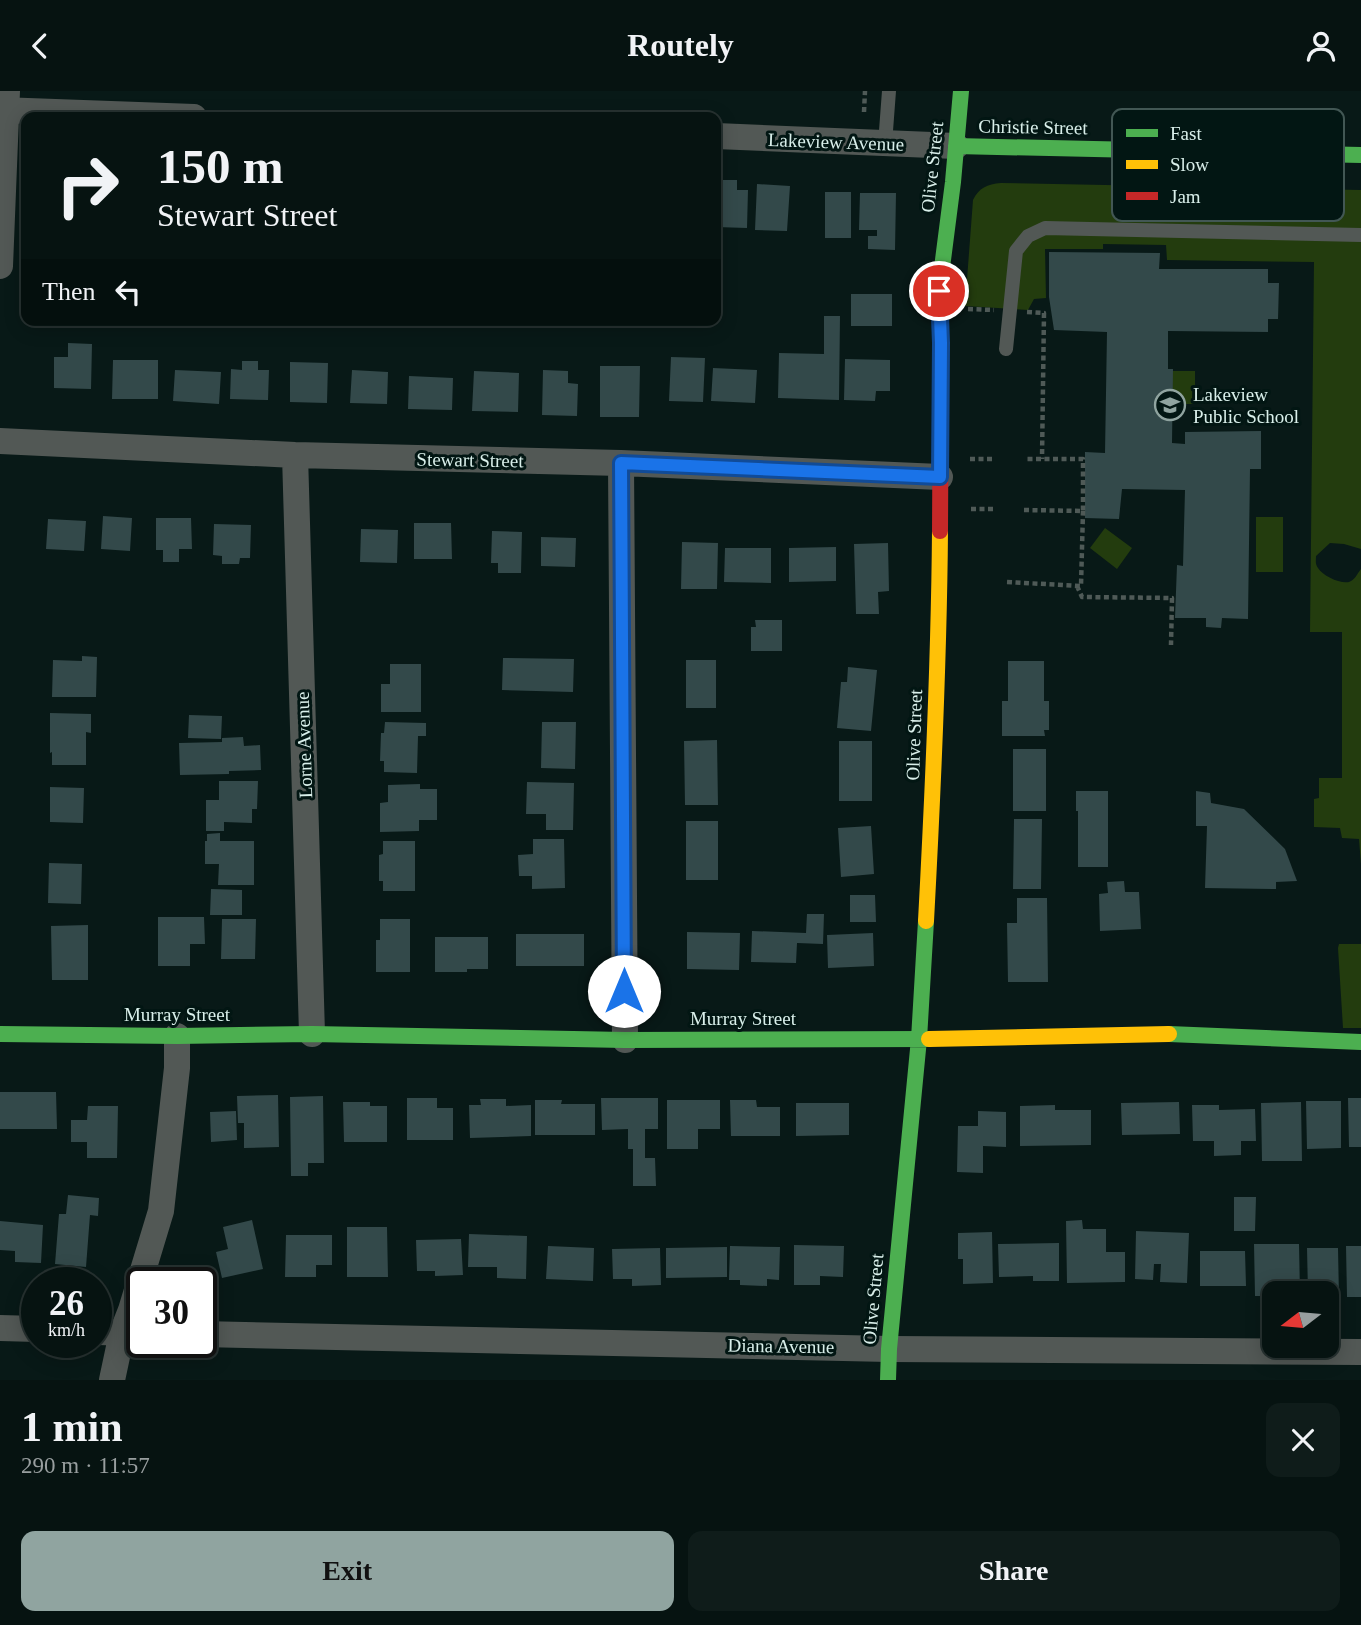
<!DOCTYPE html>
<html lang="en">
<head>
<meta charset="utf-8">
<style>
	body { margin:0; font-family:Georgia,serif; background:#0f1c1a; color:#f1f3f6; height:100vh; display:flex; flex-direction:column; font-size:26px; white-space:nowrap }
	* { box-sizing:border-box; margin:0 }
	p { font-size:23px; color:#989e9f }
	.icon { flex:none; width:38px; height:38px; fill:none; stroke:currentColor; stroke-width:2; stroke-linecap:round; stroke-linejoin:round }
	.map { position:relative; height:1289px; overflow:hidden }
	.details { display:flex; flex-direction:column; background:#061311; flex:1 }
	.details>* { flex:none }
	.hud { position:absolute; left:21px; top:21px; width:700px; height:214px; border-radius:14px; box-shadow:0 4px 18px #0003,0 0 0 2px #273231; background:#061311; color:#f1f3f6; overflow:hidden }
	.needle { width:46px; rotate:254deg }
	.controls { position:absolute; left:1262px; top:1190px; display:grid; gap:14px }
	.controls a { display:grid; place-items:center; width:77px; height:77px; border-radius:14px; background:#061311; box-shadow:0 4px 18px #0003,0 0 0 2px #273231; font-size:35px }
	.speed { position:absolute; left:21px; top:1176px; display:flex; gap:14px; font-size:35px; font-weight:700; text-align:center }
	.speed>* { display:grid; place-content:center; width:91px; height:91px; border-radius:50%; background:#061311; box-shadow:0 4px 18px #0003,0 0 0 2px #273231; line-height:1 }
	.speed small { font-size:18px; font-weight:400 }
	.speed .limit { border:4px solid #111; border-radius:10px; background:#fff; color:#111 }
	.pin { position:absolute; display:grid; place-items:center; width:60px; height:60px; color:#fff; margin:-30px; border:4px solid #fff; border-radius:50%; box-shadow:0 2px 7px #0007 }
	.me { position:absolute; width:77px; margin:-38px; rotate:0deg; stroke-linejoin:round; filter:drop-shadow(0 0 5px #0008) }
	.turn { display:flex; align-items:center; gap:24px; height:147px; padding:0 21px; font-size:32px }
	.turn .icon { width:91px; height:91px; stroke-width:2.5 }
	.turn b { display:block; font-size:49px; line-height:60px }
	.then { display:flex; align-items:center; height:66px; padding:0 21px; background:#0003; gap:14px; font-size:26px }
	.round { display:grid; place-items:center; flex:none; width:74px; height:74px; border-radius:14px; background:#0f1c1a }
	.overview { display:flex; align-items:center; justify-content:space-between; height:119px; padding:0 21px }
	h1 { font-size:42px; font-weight:700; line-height:52px }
	.button { display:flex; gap:14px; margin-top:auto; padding:14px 21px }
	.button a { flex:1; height:80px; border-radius:14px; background:#90a4a0; color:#111; font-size:28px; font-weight:700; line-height:80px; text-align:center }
	.button a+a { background:#0f1c1a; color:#f1f3f6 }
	header { display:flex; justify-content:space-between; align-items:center; height:91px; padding:0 21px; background:#061311; font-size:32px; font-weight:700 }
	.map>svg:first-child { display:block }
	.green { fill:#233c0e }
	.building { fill:#33494a }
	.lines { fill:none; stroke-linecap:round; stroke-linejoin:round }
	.path { stroke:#4f5a57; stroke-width:4.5; stroke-dasharray:5 3.5; stroke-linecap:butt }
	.lane { stroke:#525855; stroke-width:14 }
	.street { stroke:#525855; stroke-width:26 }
	.fast { stroke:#4caf50; stroke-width:16 }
	.slow { stroke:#ffc107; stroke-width:16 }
	.jam { stroke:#c62828; stroke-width:16 }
	.route-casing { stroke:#114b97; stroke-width:18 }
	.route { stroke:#1a73e8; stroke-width:12 }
	.labels { text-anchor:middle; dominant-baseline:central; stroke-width:6; stroke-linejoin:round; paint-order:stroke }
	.street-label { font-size:19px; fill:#d9efea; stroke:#021613 }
	.poi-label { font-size:19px; fill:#d9efea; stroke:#021613; text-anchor:start }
	.key { fill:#021613; stroke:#425754; stroke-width:2 }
	.key-label { font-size:19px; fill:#d9efea }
</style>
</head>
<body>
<header><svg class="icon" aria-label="back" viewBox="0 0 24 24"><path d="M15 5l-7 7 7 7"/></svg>Routely<svg class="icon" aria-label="person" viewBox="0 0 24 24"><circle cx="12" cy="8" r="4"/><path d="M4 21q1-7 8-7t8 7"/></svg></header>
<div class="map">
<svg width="1361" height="1289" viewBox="0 0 1361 1289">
	<rect width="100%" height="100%" fill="#081917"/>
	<path class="green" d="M1001,92L1361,99V458L1344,453L1330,452L1316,465C1316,470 1315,473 1318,477C1323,485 1340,493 1349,491C1355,489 1357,483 1361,478V773L1359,748L1342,747L1340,737L1314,736V708L1319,707V687H1342V541H1310L1314,171L1167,169L1166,154L1103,153V158H1045L1046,207L1034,208L1028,219L965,215L973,109C979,97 987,93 1001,92Z
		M1172,280H1195V313H1172Z
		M1256,426H1283V481H1256Z
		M1105,437L1132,457L1117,478L1090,457Z
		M1339,853H1361V937H1343L1338,857Z"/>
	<path class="building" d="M722,89H737V99H748L747,137L716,136V98H721Z
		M757,93L790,95L787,140L755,139Z
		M825,101H851V147H825Z
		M860,102H896L895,159L868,158V145H877V139H859Z
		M1049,161L1160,162L1159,178H1268V192H1279L1278,228H1268V241L1168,240V278H1173L1172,352L1185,353V341L1261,340V378H1250L1248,528L1222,527L1221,537L1206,536V527H1175L1177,474L1183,475L1185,399L1122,398L1119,428L1085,427V361L1105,362L1107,241L1054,239L1049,206Z
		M851,203H892V235H851Z
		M824,225H840L839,309L778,307L779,262L824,263Z
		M68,252L92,253L91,298L54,297V266H68Z
		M671,266L705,267L703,311L669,310Z
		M845,268L890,269V300H876L875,310L844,309Z
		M113,269H158V308H112Z
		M242,270H258V279H269L268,309L230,308L231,278L242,279Z
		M290,271L328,272L327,312L290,311Z
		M600,275H640L639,326H600Z
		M713,277L757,279L755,312L711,310Z
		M175,279L221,281L219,313L173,310Z
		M352,279L388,281L387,313L350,312Z
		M543,279L568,280V292L578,293L577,325L542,324Z
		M474,280L519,282L518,321L472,320Z
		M409,285L453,287L452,319L408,318Z
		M103,425L132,427L130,460L101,458Z
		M156,427H191L192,458H179V471H163V459H156Z
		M48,428L86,430L84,460L46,458Z
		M414,432H451L452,468H414Z
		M214,433L251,434L250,467H240L239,473H222V465L213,464Z
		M361,438L398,439L397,472L360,471Z
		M492,440L522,441L521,482H498V472H491Z
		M541,446L576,447L575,476L541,475Z
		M682,451L718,452L717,498H681Z
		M888,452L889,500L878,501L879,523H856L854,453Z
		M836,456V490L789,491V457Z
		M725,457H771V492L724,491Z
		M755,529H782V560H751V536H756Z
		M82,565L97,566L96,606H52L53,569L82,570Z
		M503,567L574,568L573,601L502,599Z
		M686,569H716V617H686Z
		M1008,570H1044V610H1049V639H1044L1045,645H1002V610H1008Z
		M390,573H421V621H381V593H390Z
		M848,576L877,579L871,640L837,637L841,591H847Z
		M50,622L91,623V642L86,641V674H52V661L50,662Z
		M189,624L222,625L221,648L188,647Z
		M385,631L426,632V645H418L417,682L384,681V670H380L381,642H384Z
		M542,631H576L575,678L541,677Z
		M243,646L244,655L260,654L261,679L229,680V683L180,684L179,652L222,651V647Z
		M717,649L718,714H685L684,650Z
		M839,650H872V710H839Z
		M1013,658H1046V720H1013Z
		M219,690H258L257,718H252V732L224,731V740H206V709H219Z
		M527,691L574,692L573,739H546V723H526Z
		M420,693V698H437V729H419V740L380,741V712L388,711V694Z
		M50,696L84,697L83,732L50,731Z
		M1076,700H1108V776H1078V720H1076Z
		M1196,700L1210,702L1211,712L1244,718L1285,758L1297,790L1276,791V798L1205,797L1207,735H1196Z
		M1014,728H1042L1041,798H1013Z
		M686,730H718V789H686Z
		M871,735L874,783L841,786L838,737Z
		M220,742V750H254V794H218L219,773H205V750H207V743Z
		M533,748H564L565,797L532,798V785H519L518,764L533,763Z
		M383,750H415V800H383V790H379V764L383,763Z
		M49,772L82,773L81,813L48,812Z
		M1124,790L1125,801H1139L1141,838L1100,840L1099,803L1108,802L1107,791Z
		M211,798L242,799V824H210Z
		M850,804H875L876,831H850Z
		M1017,807H1047L1048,891H1008L1007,832H1017Z
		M807,823H824L823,853L797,852L796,872L751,871L752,840L806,842Z
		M158,826H204L205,853H190V875H158Z
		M222,828H256L255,868H221Z
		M380,828H410V881H376V849H380Z
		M88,834V889H52L51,835Z
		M687,841L740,842L739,879L687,878Z
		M873,842L874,875L828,877L827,844Z
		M516,843H584V875H516Z
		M435,846H488V878H467V881H435Z
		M0,1001H56L57,1038H0Z
		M278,1004L279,1056L244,1057V1032H238L237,1005Z
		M323,1005L324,1072H308V1085H291L290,1006Z
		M407,1007H437V1017H453V1049H407Z
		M601,1007H658V1038H645V1067H655L656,1095H633V1058H628V1038L602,1039Z
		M1348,1007H1361V1056H1349Z
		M480,1008H506V1015L531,1014V1045L470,1047L469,1014H481Z
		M535,1009H562L561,1013H595V1044H535Z
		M667,1009H720V1038H698V1058H667Z
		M730,1009H756L757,1016H780V1045H731Z
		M1306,1010H1341V1057L1307,1058Z
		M343,1011H370V1015H387V1051H344Z
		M1179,1011L1180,1043L1122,1044L1121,1012Z
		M1301,1011L1302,1070H1262L1261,1012Z
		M796,1012H849V1044L796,1045Z
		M1055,1014V1019H1091V1054L1020,1055V1015Z
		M1192,1014H1219V1019L1255,1018L1256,1050H1241V1064L1214,1065V1050H1193Z
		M88,1015H118L117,1067H87V1051H71V1029H87Z
		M236,1020L237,1049L211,1051L210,1021Z
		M978,1020L1006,1021V1056L983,1055V1082L957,1081L958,1035H978Z
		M68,1104L99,1107L98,1125L90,1124L86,1176L55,1173L59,1123H66Z
		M1234,1106H1256L1255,1140H1234Z
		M252,1129L263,1178L222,1187L216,1161L228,1158L223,1136Z
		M1082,1129L1083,1138H1106V1161H1125V1191L1067,1192L1066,1130Z
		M0,1130L43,1134L41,1172L15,1171V1160L0,1159Z
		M347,1136H387L388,1186H347Z
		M1136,1140L1189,1142L1187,1192L1160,1191L1161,1173H1154L1153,1189L1135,1188Z
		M992,1141L993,1192L963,1193V1168H958V1142Z
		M469,1143L527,1145L526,1188L497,1187V1176H468Z
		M286,1144H332V1174H316V1186H285Z
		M461,1148L463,1184L435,1185V1180H417L416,1149Z
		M1059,1152V1190H1033V1185L999,1186L998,1153Z
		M1254,1153H1299L1300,1202H1274V1205H1255Z
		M794,1154L844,1155L843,1186L820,1185V1194H794Z
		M548,1155L594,1157L593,1190L546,1188Z
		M730,1155L780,1156L779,1189L767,1188V1195L740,1194V1189H729Z
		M1346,1155H1361V1206H1347Z
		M727,1156V1186L666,1187V1157Z
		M660,1157L661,1194L632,1195V1188H613L612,1158Z
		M1307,1157H1338L1339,1207L1326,1208V1202H1308Z
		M1200,1160H1245L1246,1195H1200Z"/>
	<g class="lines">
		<path class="path" d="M864,21L865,0
			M968,218L994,219
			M1027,221L1044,222L1042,368
			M970,368H993
			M971,418H993
			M1024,419L1083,420V368H1025
			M1007,491L1081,495L1083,420
			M1077,495L1082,506L1172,507L1171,554"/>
		<path class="lane" d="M885,53L889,0
			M1006,258L1016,160L1028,145L1045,137L1361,144"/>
		<path class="street" d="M0,19L194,26
			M716,45L956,55
			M0,175L7,0
			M0,350L295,364L621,372L940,386
			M295,364L312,943
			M621,372L625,949
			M0,1237L37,1238
			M96,1241L142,1242
			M201,1243L889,1258L1361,1261
			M112,1289L122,1242L131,1219L161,1120L177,977V945"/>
		<path class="fast" d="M956,55L1361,64
			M940,214L939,200L953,91L961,0
			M0,943L177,945L312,943L625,949L929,948
			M1169,943L1361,951
			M888,1289L889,1258L919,948L926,830"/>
		<path class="slow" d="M926,830C933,700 939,570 940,440
			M929,948L1169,943"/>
		<path class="jam" d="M940,214L941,252L940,440"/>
	</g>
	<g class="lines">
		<g class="route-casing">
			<path id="route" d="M624,900L621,372L940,386L941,252L939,200"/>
		</g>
		<use href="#route" class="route"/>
	</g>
	<defs>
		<g id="school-ring" transform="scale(1.575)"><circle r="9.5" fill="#021613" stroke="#90a4a0" stroke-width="1.5"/><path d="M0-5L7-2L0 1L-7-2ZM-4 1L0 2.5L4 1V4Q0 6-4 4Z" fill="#90a4a0"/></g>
	</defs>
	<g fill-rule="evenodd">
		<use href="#school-ring" x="1170" y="314"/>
	</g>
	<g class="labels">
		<g class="street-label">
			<text transform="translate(1033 36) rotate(1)">Christie Street</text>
			<text transform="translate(836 51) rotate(2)">Lakeview Avenue</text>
			<text transform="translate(932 76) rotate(-84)">Olive Street</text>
			<text transform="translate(470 369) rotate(1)">Stewart Street</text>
			<text transform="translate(914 644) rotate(-88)">Olive Street</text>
			<text transform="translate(304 654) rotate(-92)">Lorne Avenue</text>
			<text x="177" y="923">Murray Street</text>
			<text x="743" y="927">Murray Street</text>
			<text transform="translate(873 1208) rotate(-85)">Olive Street</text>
			<text transform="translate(781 1255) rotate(1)">Diana Avenue</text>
		</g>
		<g class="poi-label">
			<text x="1193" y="303">Lakeview<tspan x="1193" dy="22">Public School</tspan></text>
		</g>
	</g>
	<rect x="1112" y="18" width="232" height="112" rx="10" class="key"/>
	<rect x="1126" y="38" width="32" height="8" fill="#4caf50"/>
	<rect x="1126" y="69" width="32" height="9" fill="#ffc107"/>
	<rect x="1126" y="101" width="32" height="8" fill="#c62828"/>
	<g class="key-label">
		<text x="1170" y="49">Fast</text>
		<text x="1170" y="80">Slow</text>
		<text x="1170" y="112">Jam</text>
	</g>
</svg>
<div class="controls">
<a><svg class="needle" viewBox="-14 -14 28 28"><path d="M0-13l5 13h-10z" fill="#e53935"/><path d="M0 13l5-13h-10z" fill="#989e9f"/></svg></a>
</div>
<div class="speed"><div>26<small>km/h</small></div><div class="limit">30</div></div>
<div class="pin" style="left:939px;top:200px;background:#d93025"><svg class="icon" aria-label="arrive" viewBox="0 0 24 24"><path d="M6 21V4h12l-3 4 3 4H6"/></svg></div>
<svg class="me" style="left:624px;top:900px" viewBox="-20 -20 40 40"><circle r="19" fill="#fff"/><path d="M0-13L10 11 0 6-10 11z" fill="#1a73e8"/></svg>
<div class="hud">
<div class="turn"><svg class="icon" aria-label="right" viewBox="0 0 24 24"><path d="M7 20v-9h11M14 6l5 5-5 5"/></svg><div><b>150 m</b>Stewart Street</div></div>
<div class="then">Then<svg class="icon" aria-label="left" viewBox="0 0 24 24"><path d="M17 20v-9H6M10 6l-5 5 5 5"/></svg></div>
</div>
</div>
<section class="details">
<div class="overview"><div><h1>1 min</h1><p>290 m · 11:57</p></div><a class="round"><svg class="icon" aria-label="close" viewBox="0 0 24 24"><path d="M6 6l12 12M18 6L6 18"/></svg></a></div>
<div class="button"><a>Exit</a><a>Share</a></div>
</section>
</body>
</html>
